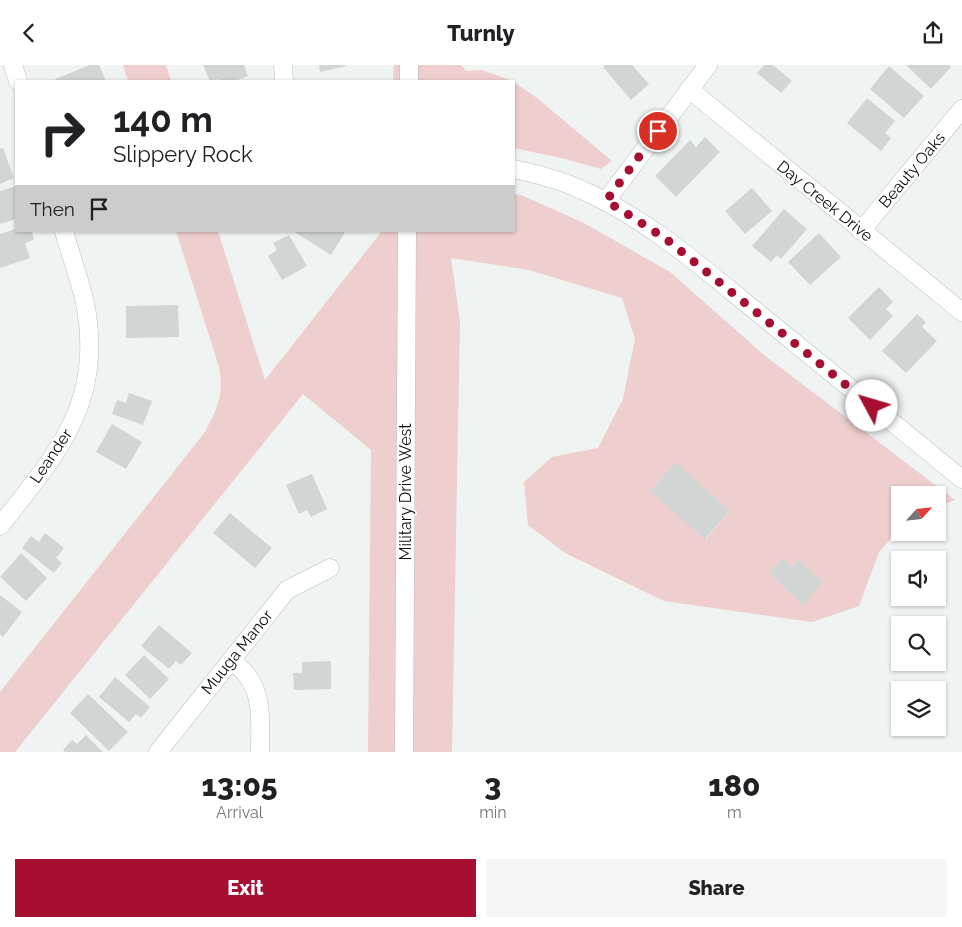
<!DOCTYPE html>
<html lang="en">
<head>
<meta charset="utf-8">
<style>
	body { margin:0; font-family:Raleway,sans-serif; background:#f6f6f6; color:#202124; height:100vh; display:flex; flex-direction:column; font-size:19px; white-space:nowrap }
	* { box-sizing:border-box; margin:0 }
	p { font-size:16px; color:#757577 }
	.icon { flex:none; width:28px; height:28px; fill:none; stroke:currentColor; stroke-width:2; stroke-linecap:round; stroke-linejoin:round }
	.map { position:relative; height:687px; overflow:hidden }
	.side { display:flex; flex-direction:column; background:#fff; flex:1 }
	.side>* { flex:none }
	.top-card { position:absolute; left:15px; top:15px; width:500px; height:152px; border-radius:0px; box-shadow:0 1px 4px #0004; background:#fff; color:#202124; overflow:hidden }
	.needle { width:32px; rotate:63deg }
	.fabs { position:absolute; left:891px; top:421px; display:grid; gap:10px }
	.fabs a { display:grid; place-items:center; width:55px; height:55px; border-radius:0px; background:#fff; box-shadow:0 1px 4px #0004; font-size:25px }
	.pin { position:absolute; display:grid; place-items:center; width:42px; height:42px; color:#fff; margin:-21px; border:2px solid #fff; border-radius:50%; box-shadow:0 1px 5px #0007 }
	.me { position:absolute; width:55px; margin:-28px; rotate:309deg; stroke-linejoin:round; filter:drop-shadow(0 0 4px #0008) }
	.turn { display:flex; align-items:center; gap:18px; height:105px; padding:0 15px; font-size:22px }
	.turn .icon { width:65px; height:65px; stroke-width:2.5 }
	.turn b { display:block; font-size:35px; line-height:42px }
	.then { display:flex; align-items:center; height:48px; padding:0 15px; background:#0003; gap:10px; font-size:19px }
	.eta { display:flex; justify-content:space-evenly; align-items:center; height:85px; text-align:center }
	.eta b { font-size:30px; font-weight:800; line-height:35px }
	.action { display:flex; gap:10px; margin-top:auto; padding:10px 15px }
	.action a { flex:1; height:58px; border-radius:0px; background:#a70f32; color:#fff; font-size:20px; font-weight:800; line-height:58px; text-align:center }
	.action a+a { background:#f6f6f6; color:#202124 }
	header { display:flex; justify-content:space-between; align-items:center; height:65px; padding:0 15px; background:#fff; font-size:22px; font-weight:800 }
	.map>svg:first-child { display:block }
	.green { fill:#eecece; fill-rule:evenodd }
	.building { fill:#d1d5d4 }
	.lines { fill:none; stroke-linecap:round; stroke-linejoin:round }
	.minor-casing { stroke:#bcc0c0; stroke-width:19 }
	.minor { stroke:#fff; stroke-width:18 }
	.route { stroke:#a70f32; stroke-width:9; stroke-dasharray:0 16.2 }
	.labels { text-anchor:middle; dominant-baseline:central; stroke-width:4; stroke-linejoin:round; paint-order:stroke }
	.street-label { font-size:16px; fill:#0c0d0d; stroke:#fff }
</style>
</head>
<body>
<header><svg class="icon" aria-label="back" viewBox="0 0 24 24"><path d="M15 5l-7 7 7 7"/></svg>Turnly<svg class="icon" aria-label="share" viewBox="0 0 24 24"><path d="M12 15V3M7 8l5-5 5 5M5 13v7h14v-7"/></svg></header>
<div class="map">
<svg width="962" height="687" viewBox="0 0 962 687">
	<rect width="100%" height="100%" fill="#eff3f2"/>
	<path class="green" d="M123,0H166L171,16H128Z
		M394,0H461L466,6L482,5L513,16H393Z
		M514,17L537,33L612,96L601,104L565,94L514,83Z
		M514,129L521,130L584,158L670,207L764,290L955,435L938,441V430H900V463L879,487L859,541L812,557L664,536L565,488L528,460L524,417L552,392L598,383L623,334L635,274L622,233L529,205L451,193L460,256L452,687H368L371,385L303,329L15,687H0V627L205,367C218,342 224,330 219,302L176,166H218L265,315L382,166H514ZM674,398L730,446L706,474L650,426ZM783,493L792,502L799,495L823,517L803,539L769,508Z"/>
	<path class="building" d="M90,0H99L106,16H56L55,14Z
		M203,0H244L248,11L235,16H220L219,14L210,16Z
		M319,0H346V1L320,7Z
		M606,0H632L649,19L631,35L603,2Z
		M764,0H773L792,16L781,28L757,8Z
		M906,0H949L951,2L931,24Z
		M889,1L924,31L904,53L870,24Z
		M867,33L895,56L885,68L891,73L881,86L847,58Z
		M705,72L720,87L676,132L655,111L690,75L696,82Z
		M3,83L14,113L0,119V84Z
		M16,121V154L0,159V126Z
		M752,123L772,146L745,169L725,146Z
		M784,144L807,164L781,194L777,190L771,197L752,181Z
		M16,164V166H32L34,175L25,178L30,193L0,203V169Z
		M293,166H344L345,167L331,190Z
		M819,168L841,192L810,220L788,197Z
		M289,170L307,201L282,215L268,191L277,185L273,178Z
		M879,222L893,237L886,244L893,251L870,275L848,253Z
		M178,240L179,272L126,273V241Z
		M917,249L926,257L922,262L937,276L906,308L882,286Z
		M129,328L152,336L143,360L112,349L117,335L126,338Z
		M112,359L142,377L126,404L96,387Z
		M675,397L730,446L705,474L650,426Z
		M312,409L327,444L311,452L307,445L299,449L286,420Z
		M230,448L272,483L255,503L213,468Z
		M45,468L64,483L56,493L62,498L54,508L22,483L31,471L39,477Z
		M21,488L47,513L26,536L0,512Z
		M783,493L792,502L799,495L823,517L803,540L769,508Z
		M0,530L22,547L3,572L0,569Z
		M159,560L192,588L181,600L176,596L169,604L141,581Z
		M144,590L169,614L150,634L125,610Z
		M331,596V624L294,625L293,608H302V597Z
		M115,612L150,642L141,653L136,649L129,657L99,632Z
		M88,629L128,667L109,686L70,648Z
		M86,670L103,687H65L63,685L72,675L77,679Z"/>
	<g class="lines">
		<g class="minor-casing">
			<path id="minor" d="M13,0L18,16
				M283,0L284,16
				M409,0V16
				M689,24L962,247
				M514,104C537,109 561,115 582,125C654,157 713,212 774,261C836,312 899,363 962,414
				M606,136L708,0
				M861,166L962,44
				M0,461C55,391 103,340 86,243C81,217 71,192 64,166
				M231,595C235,599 241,603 245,608C264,629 260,661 260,687
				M158,687L287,525L330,503
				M404,687L407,166"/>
		</g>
		<use href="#minor" class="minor"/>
	</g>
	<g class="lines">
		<path class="route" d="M658,66L606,136L626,148L666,174L872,341"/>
	</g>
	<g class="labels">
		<g class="street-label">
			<text transform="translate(912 105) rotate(-50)">Beauty Oaks</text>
			<text transform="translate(825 136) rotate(39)">Day Creek Drive</text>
			<text transform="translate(51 391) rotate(-56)">Leander</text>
			<text transform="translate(405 427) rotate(-90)">Military Drive West</text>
			<text transform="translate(237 587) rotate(-51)">Muuga Manor</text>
		</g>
	</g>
</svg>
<div class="fabs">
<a><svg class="needle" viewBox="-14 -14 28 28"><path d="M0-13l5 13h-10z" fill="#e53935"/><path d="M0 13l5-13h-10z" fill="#757577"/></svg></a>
<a><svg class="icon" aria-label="sound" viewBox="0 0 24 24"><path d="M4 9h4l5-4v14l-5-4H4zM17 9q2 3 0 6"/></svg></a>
<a><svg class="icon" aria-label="search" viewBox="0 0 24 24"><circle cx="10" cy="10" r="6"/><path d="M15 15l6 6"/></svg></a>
<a><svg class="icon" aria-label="layers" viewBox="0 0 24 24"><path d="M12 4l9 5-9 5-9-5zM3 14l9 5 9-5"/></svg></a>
</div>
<div class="pin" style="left:658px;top:66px;background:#d93025"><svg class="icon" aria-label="arrive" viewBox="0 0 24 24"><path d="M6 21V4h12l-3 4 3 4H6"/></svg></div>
<svg class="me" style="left:872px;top:341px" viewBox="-20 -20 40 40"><circle r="19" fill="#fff"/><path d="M0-13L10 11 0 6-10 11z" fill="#a70f32"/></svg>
<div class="top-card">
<div class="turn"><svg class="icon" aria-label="right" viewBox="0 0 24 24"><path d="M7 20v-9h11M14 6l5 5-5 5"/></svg><div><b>140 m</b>Slippery Rock</div></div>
<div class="then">Then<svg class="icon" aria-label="arrive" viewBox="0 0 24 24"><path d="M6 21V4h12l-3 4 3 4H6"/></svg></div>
</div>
</div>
<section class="side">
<div class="eta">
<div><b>13:05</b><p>Arrival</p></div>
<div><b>3</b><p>min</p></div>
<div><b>180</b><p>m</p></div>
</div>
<div class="action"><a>Exit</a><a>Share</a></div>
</section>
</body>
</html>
